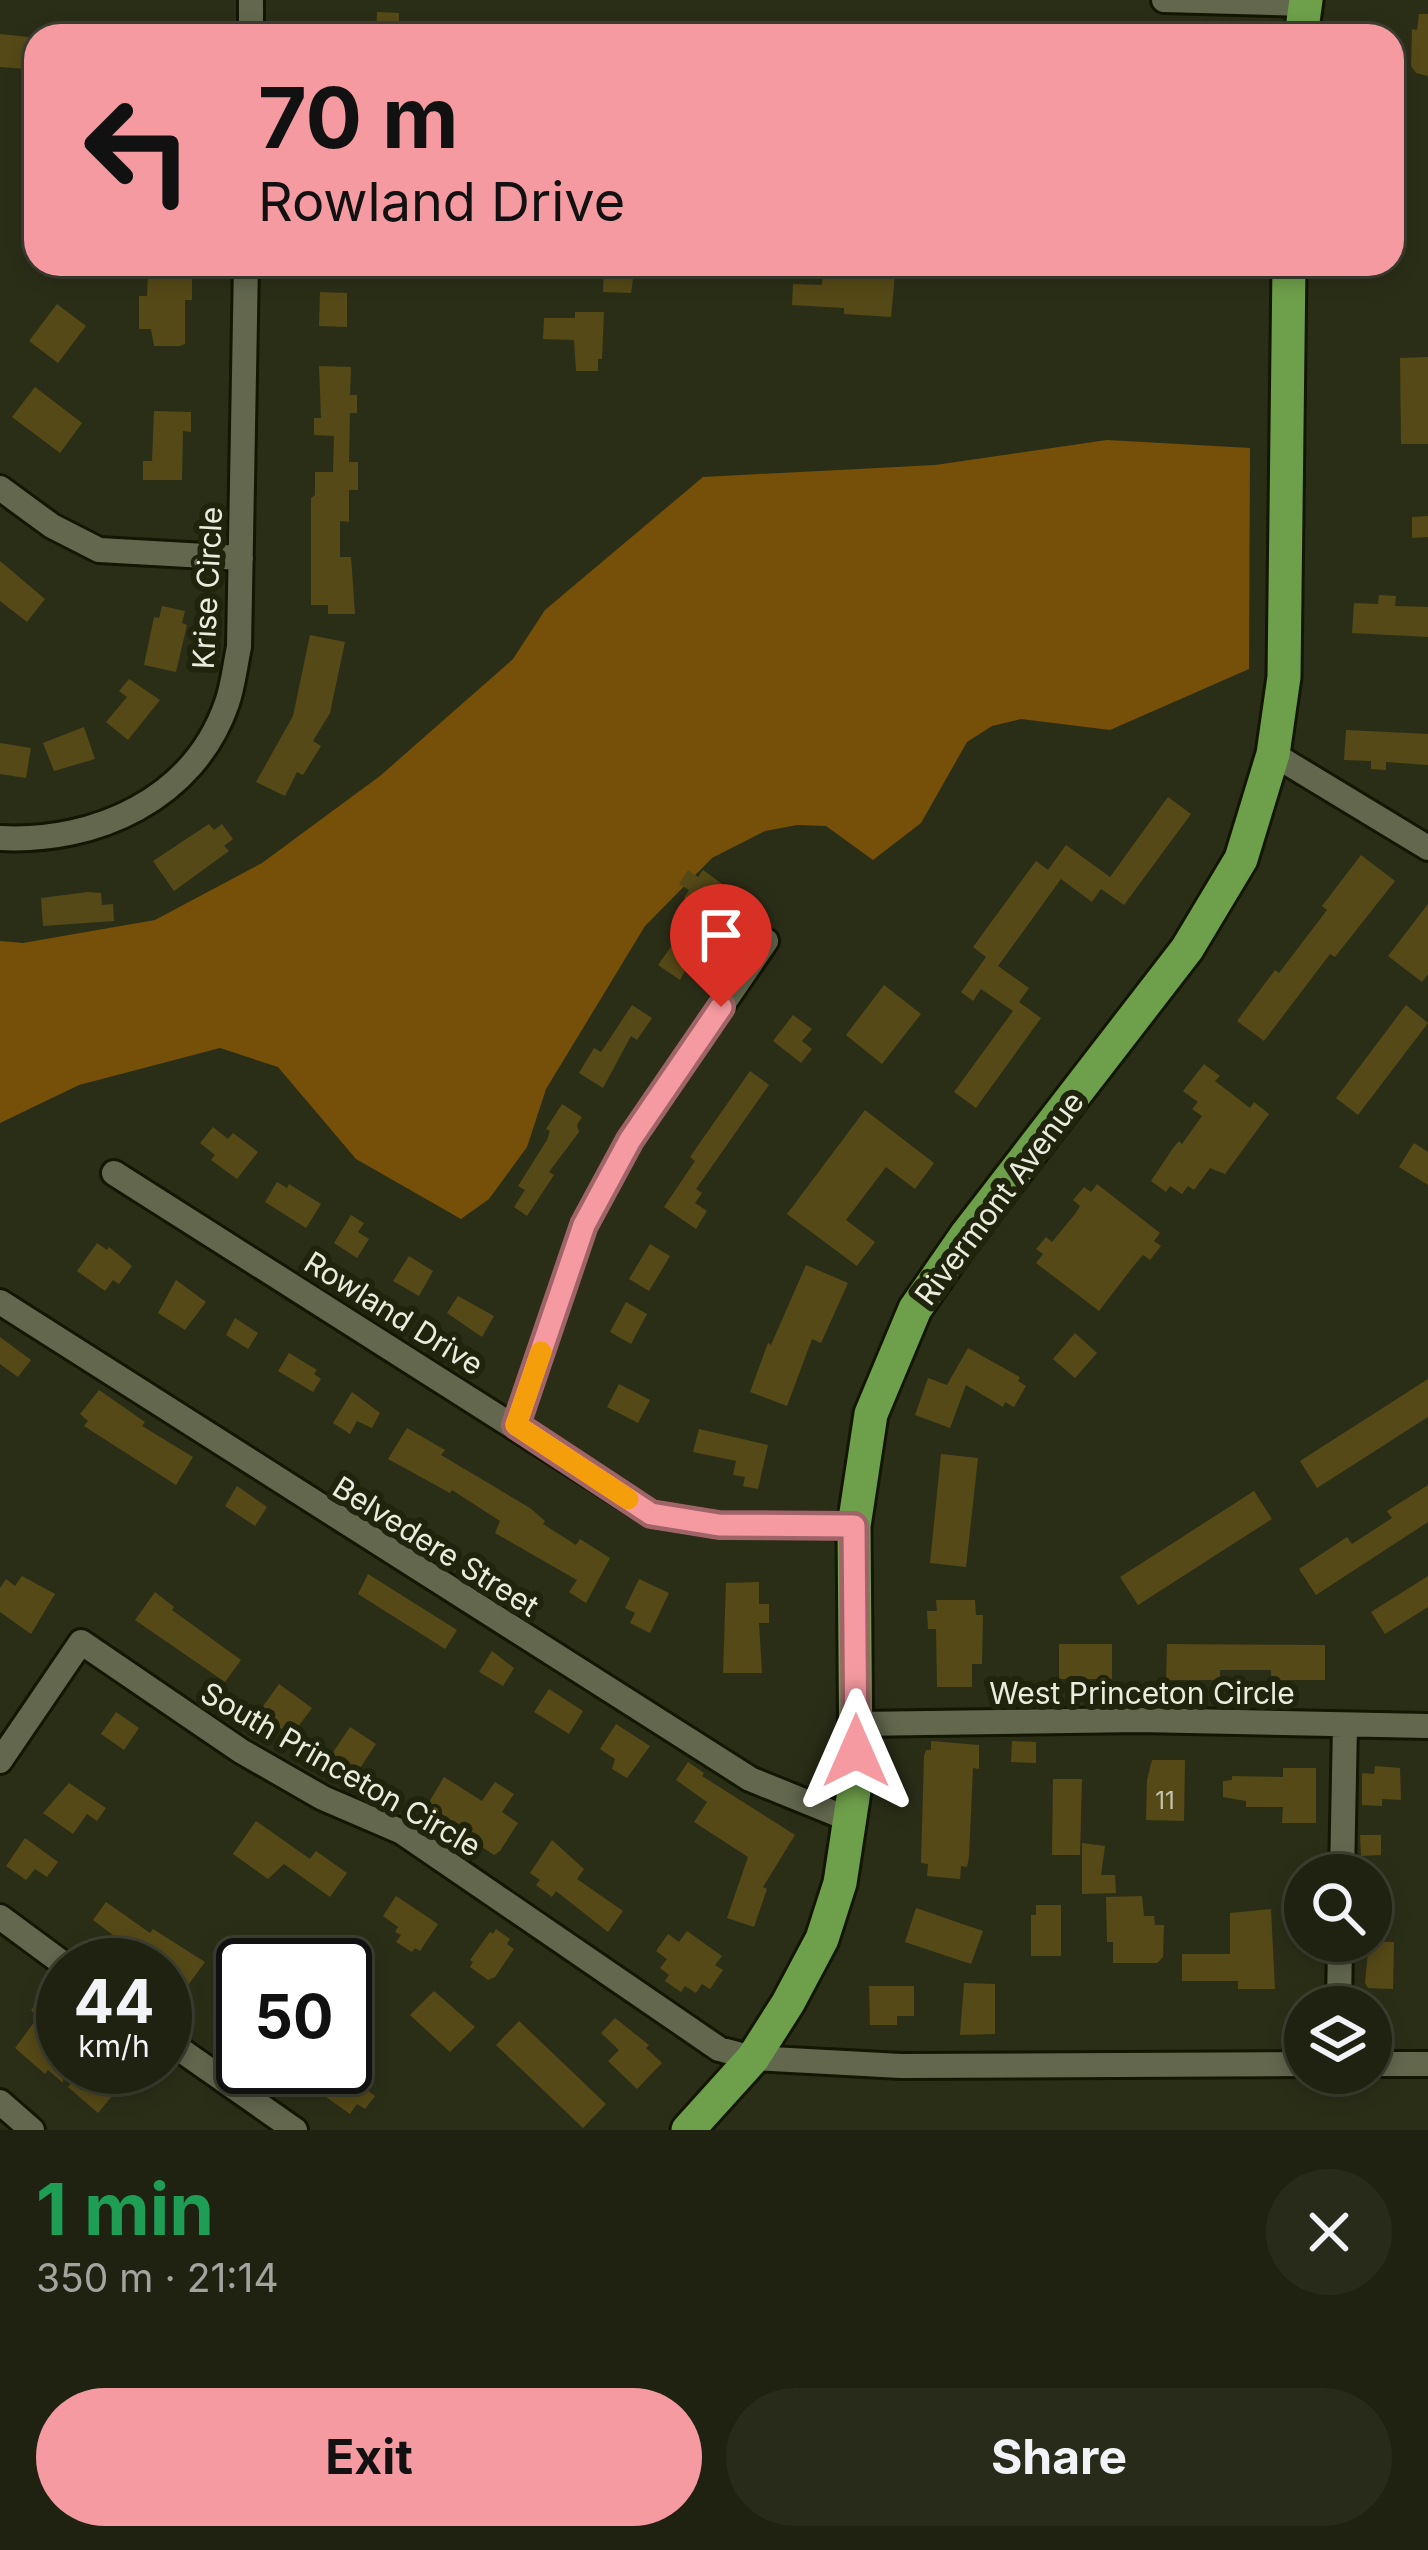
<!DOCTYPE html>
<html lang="en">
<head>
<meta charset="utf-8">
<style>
	body { margin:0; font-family:Inter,sans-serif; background:#282a1a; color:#f1f3f6; height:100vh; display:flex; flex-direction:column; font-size:45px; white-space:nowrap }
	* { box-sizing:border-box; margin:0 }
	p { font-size:39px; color:#a2a49f }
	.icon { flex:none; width:66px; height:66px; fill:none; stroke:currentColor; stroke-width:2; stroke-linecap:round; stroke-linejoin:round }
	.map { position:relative; height:2130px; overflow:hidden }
	.sheet { display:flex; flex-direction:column; background:#202211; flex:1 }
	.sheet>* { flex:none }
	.banner { position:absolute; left:24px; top:24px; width:1380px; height:252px; border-radius:36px; box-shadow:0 6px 18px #0003,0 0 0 3px #3d3f31; background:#f49aa0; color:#111; overflow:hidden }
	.fabs { position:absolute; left:1284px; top:1854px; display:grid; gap:24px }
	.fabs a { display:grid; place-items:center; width:108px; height:108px; border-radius:50%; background:#202211; box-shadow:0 6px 18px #0003,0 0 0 3px #3d3f31; font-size:60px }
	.speed { position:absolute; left:36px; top:1938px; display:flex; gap:24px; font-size:60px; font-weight:700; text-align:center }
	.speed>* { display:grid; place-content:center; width:156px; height:156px; border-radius:50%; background:#202211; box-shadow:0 6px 18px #0003,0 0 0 3px #3d3f31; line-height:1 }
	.speed small { font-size:30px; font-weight:400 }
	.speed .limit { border:6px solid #111; border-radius:18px; background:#fff; color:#111 }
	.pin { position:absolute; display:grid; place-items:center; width:102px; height:102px; color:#fff; margin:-123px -51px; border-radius:50% 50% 50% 0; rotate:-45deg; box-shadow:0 0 12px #0007 }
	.pin .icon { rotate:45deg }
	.me { position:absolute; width:132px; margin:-66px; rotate:0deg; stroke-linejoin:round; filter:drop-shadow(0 0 9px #0008) }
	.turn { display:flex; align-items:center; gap:42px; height:252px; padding:0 36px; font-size:54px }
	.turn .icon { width:156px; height:156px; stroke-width:2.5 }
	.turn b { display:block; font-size:84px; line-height:102px }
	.round { display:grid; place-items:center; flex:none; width:126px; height:126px; border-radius:63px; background:#282a1a }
	.headline { display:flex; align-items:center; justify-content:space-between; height:204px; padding:0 36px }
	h1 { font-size:72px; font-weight:700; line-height:90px; color:#1e9e55 }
	.action { display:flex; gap:24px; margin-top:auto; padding:24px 36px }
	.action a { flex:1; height:138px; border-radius:72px; background:#f49aa0; color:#111; font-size:48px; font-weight:700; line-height:138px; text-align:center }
	.action a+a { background:#282a1a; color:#f1f3f6 }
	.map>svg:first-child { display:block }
	.forest { fill:#765009 }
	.building { fill:#554917 }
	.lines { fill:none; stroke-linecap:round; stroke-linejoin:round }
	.minor-casing { stroke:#131602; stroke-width:30 }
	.major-casing { stroke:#131602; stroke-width:39 }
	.minor { stroke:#62674e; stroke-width:24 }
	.major { stroke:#6e9f4a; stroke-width:33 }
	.route-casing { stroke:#9f6468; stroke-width:30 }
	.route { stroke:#f49aa0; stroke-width:21 }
	.slow { stroke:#f59e0b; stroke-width:21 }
	.labels { text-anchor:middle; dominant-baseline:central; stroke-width:12; stroke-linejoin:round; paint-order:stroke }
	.number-label { font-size:24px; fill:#c5c3ac }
	.street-label { font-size:30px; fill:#eaecde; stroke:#21240d }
</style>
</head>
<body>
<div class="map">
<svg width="1428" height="2130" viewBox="0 0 1428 2130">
	<rect width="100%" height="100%" fill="#2b2e17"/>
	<path class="forest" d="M1107,440L1250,448L1249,669L1110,730L1021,719L992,726L967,742L921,823L873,860L826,826L797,825L765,831L712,858L645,926L546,1089L527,1147L489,1199L461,1219L356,1159L278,1067L220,1048L79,1085L0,1123V941L23,943L155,920L262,863L380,776L513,659L545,610L703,477L935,465Z"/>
	<path class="building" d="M377,12L399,13V36H376Z
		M1419,14H1428V76L1416,73L1411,66L1412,29L1417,30Z
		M0,34L29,37L26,69L0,67Z
		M604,264H635L631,293L603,292Z
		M834,264H896L891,317L844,314V308L792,305L793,284L822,285L823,271H833Z
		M148,272L192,273V300H185V344L180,346H154L151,329H139V296H147Z
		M320,292L347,293V327L319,326Z
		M57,304L86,326L58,363L29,341Z
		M575,312H604L602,359H598V371H576L574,340L543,339L544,318H575Z
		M1428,357V444H1401L1400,358Z
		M319,366L351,367L350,395H357V413H350L349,462H358V490H349V522L340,521V557H351L355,614H328V605H311V498L315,495V472H333L334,436L314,435V418H321Z
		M35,387L82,423L60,453L12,417Z
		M154,411L191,412V432L183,431L182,480H143V461H152Z
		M1428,516V537L1412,538V517Z
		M0,561L45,599L27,622L0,601Z
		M1379,595L1396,596L1395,606L1428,607V637L1352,633L1354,603L1378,604Z
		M162,606L185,611L182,623L187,625L176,672L144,665L154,617L159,618Z
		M310,635L345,642L330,713L313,741L321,746L303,775L297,772L285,796L256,782L293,716Z
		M129,679L160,700L128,740L106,722L127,697L119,691Z
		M84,727L95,759L54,771L43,743Z
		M1346,730L1428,734V765L1386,762V770L1371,769V761L1344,760Z
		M0,743L31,748L26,778L0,774Z
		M1168,797L1191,814L1124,905L1101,889L1092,902L1061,879L998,966L1029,988L1019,1002L1041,1018L976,1108L954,1092L1013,1011L981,989L973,1001L961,992L986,957L973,947L1036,861L1048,870L1066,845L1110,877Z
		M209,824L214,830L222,824L233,839L224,846L229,851L174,891L153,861Z
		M1361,855L1395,881L1335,957L1330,954L1264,1041L1237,1021L1275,970L1279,973L1327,910L1322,906Z
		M688,870L698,877L703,870L725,886L707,912L684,898L689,890L679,884Z
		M88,892L101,893L102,905L113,904L114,921L43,926L41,898Z
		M1428,904V974L1422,982L1388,956Z
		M675,941L693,954L680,980L658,965Z
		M884,985L921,1014L882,1064L846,1035Z
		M632,1005L652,1018L637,1040L631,1036L603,1088L579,1073L594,1048L601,1052Z
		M1406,1005L1428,1023L1358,1115L1336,1098Z
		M793,1015L812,1029L802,1041L812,1049L801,1063L773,1041Z
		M1204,1064L1220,1076L1215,1081L1250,1108L1254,1102L1269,1114L1225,1174L1210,1168L1194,1190L1188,1186L1182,1194L1170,1186L1166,1192L1151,1181L1171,1151L1179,1141L1182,1144L1202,1116L1192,1109L1198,1102L1183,1091Z
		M750,1071L769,1085L696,1189L702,1193L695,1203L707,1211L696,1229L664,1207L695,1161L690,1157Z
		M562,1104L582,1117L577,1125L579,1132L549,1172L554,1175L527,1216L514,1207L525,1190L518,1186L547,1140L550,1131L546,1129Z
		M865,1110L934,1163L915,1189L886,1167L846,1220L875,1242L857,1266L787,1214Z
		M213,1127L228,1139L233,1133L258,1152L237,1179L211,1160L215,1155L200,1143Z
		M1414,1143L1428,1152V1185L1399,1167Z
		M277,1182L287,1188L289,1184L321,1204L306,1228L265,1202Z
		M1097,1184L1160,1233L1154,1241L1161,1246L1150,1260L1143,1255L1136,1263L1099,1311L1036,1263L1043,1254L1036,1249L1046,1237L1052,1242L1075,1214L1080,1206L1073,1200L1084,1187L1091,1192Z
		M351,1215L364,1223L358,1232L369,1239L357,1258L334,1243Z
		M97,1243L107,1250L109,1247L132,1266L119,1284L113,1280L105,1291L77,1271Z
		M650,1244L670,1256L649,1291L629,1279Z
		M409,1256L433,1271L419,1296L393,1281Z
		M806,1265L848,1283L821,1343L812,1339L787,1406L750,1392L768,1343L771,1345Z
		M176,1280L206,1302L185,1330L158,1313Z
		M458,1296L494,1316L482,1337L447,1313Z
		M626,1302L647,1314L631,1344L610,1332Z
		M235,1318L258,1333L248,1349L226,1335Z
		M1075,1333L1097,1353L1075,1378L1053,1359Z
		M0,1337L31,1360L18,1377L0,1364Z
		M968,1348L1020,1377L1018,1381L1026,1386L1014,1407L1005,1402L1003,1407L966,1385L950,1428L915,1415L928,1378L947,1385Z
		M289,1353L317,1370L314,1374L321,1379L313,1392L278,1371Z
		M1428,1379V1417L1317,1488L1300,1461Z
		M619,1384L650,1400L638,1423L607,1407Z
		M99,1390L145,1422L142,1426L193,1457L176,1485L84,1426L88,1421L80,1414Z
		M352,1392L380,1413L372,1428L357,1421L350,1434L333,1423Z
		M407,1428L445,1450L441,1455L530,1508L545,1521L543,1524L576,1545L580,1539L610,1558L586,1603L569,1592L577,1580L495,1533L500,1521L452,1490L450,1493L388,1459Z
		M699,1429L768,1445L758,1489L743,1486L745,1477L733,1475L736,1461L693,1452Z
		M941,1454L978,1458L966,1567L930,1563Z
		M1428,1485V1522L1316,1595L1299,1569L1347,1537L1352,1544L1392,1518L1387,1511Z
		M237,1486L267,1507L255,1526L225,1506Z
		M1254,1491L1272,1519L1138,1605L1120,1577Z
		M368,1574L457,1630L445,1649L358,1594Z
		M22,1576L55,1594L31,1634L0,1612V1588L6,1579L15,1586Z
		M1428,1576V1607L1385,1634L1371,1612Z
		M639,1579L669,1593L650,1633L630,1623L635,1613L625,1608Z
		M759,1582V1604H769V1623H759L762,1673H723L726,1583Z
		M155,1592L174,1607L172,1610L241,1660L225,1682L135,1620Z
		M936,1600H975L976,1615H983L982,1664H972V1687H937L936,1629H928L927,1611H937Z
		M1059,1644H1112V1679H1059Z
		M1167,1644L1325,1645V1680H1271V1670H1220V1680H1166Z
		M492,1651L514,1668L503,1686L479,1672Z
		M279,1684L312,1708L291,1736L259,1712Z
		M549,1689L583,1711L569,1734L534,1712Z
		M116,1712L139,1728L124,1750L101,1734Z
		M616,1724L650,1746L627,1778L612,1769L615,1759L600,1749Z
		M350,1727L376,1744L358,1771L332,1754Z
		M931,1741L979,1745V1769L973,1768L969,1857L967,1867L961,1866L960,1879L927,1876L928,1864L921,1863L924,1756L926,1750H931Z
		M1012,1741L1036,1742V1763L1011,1762Z
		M1152,1760H1185L1184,1821L1146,1820L1147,1780Z
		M688,1762L704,1773L702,1776L795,1835L763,1887L767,1889L754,1927L727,1918L748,1857L694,1822L707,1802L676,1780Z
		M1375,1766L1400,1768L1401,1800L1382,1799V1806L1362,1805V1773L1374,1774Z
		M1283,1768H1316V1823H1282L1283,1807H1246V1801L1223,1797V1781L1232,1780V1776L1283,1777Z
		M444,1777L482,1801L495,1782L514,1794L502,1812L518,1823L500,1851L494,1855L425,1809Z
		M1053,1779H1082L1080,1855H1052Z
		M69,1783L106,1808L97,1821L87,1814L73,1834L43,1813Z
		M256,1821L310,1859L316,1851L347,1873L330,1897L284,1864L268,1879L233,1854Z
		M1360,1835H1381V1855L1361,1856Z
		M25,1838L58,1862L47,1877L35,1869L26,1880L6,1866Z
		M552,1840L584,1869L577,1879L623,1911L608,1932L556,1891L552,1897L536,1885L540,1880L530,1873Z
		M1082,1843L1105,1846L1101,1875H1115L1116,1893L1082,1894Z
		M396,1896L438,1924L420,1951L415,1948L412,1952L396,1942L401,1935L395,1932L398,1927L383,1916Z
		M1142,1896L1144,1916H1154L1155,1925H1164L1163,1957L1157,1963H1113V1942H1107L1106,1897Z
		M106,1902L150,1933L153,1929L205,1962L183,1992L165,1979V1965H147L114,1942L117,1938L93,1920Z
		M1036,1905H1061V1956H1031V1915H1036Z
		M916,1908L983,1931L971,1964L905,1942Z
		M1271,1909L1275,1989H1238V1981H1182V1954H1230V1913Z
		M496,1929L510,1939L507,1944L514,1949L495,1977L488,1980L470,1967L473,1962L470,1960L490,1932L493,1934Z
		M687,1931L722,1956L715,1965L723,1970L710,1989L702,1984L696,1993L685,1986L681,1992L665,1981L669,1975L660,1968L667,1959L656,1951L668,1934L679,1942Z
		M1369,1941L1394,1942L1393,1989L1368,1988L1365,1983Z
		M964,1983L995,1984V2034L960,2035Z
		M54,1984L63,1992V2083L48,2070L45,2074L15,2048L38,2017L31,2010Z
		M869,1986H914V2016H897V2025H870Z
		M434,1991L475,2027L450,2052L410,2015Z
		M243,1992V2037L222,2023Z
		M615,2018L649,2045L646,2048L662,2063L637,2089L608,2061L619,2050L601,2033Z
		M519,2021L606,2104L583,2128L496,2045Z
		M351,2051L372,2071L368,2075L374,2080L367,2090L375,2096L365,2109L357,2104L350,2114L319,2092L324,2085L299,2067H345V2052L349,2055Z
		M86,2067H92L117,2090L98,2113L68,2087Z"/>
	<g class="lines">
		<g class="minor-casing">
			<path id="minor" d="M1164,0L1305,4
				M251,36V0
				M0,488L52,526L99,550L241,558
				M1273,754L1428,848
				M0,838C96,843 194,799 227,703C233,686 235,666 239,647L246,264
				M114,1173L651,1514L719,1525L854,1526
				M0,1302L750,1779L851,1820
				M516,1425L584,1225L630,1140L766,941
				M856,1724L1140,1720L1428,1726
				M0,1761L81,1642L241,1751L323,1798L402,1832L719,2049L753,2058L901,2066L1305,2064
				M1342,1875L1345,1725
				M0,1917L65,1965
				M1339,2007L1340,1941
				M165,2039L295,2130
				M1371,2064H1428
				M0,2102L32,2130"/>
		</g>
		<g class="major-casing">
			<path id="major" d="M1301,36L1306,0
				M688,2130L753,2058L788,2003L822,1939L840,1883L856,1778L854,1526L871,1414L915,1309L967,1234L1187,949L1241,859L1273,754L1284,677L1289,264"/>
		</g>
		<use href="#minor" class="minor"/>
		<use href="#major" class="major"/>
	</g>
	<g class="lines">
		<g class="route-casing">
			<path id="route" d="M721,1007L630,1140L584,1225L516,1425L651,1514L719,1525L854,1526L856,1751"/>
		</g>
		<use href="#route" class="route"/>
		<path class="slow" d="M541,1352L516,1425L628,1499"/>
	</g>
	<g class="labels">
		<g class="number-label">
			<text x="1165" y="1800">11</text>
		</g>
		<g class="street-label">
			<text transform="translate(207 588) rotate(-87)">Krise Circle</text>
			<text transform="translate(999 1198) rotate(-53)">Rivermont Avenue</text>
			<text transform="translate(394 1313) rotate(32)">Rowland Drive</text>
			<text transform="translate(436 1546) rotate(32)">Belvedere Street</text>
			<text x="1142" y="1693">West Princeton Circle</text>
			<text transform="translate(341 1769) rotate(30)">South Princeton Circle</text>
		</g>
	</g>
</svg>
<div class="fabs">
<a><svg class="icon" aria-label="search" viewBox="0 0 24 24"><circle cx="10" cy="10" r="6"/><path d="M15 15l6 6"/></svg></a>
<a><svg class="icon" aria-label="layers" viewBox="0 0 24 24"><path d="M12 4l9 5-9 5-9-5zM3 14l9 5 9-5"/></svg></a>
</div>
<div class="speed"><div>44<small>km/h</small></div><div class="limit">50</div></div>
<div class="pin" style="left:721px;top:1007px;background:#d93025"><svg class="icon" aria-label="arrive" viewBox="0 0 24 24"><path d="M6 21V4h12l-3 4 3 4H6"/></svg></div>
<svg class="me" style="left:856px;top:1751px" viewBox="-20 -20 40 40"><path d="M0-17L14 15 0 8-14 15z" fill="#f49aa0" stroke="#fff" stroke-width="4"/></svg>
<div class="banner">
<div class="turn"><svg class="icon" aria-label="left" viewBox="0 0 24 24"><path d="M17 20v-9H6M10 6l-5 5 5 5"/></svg><div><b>70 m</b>Rowland Drive</div></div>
</div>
</div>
<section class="sheet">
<div class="headline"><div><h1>1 min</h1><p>350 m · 21:14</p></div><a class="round"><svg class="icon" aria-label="close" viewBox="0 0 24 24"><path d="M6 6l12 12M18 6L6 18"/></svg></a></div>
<div class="action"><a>Exit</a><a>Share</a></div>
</section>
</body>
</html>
